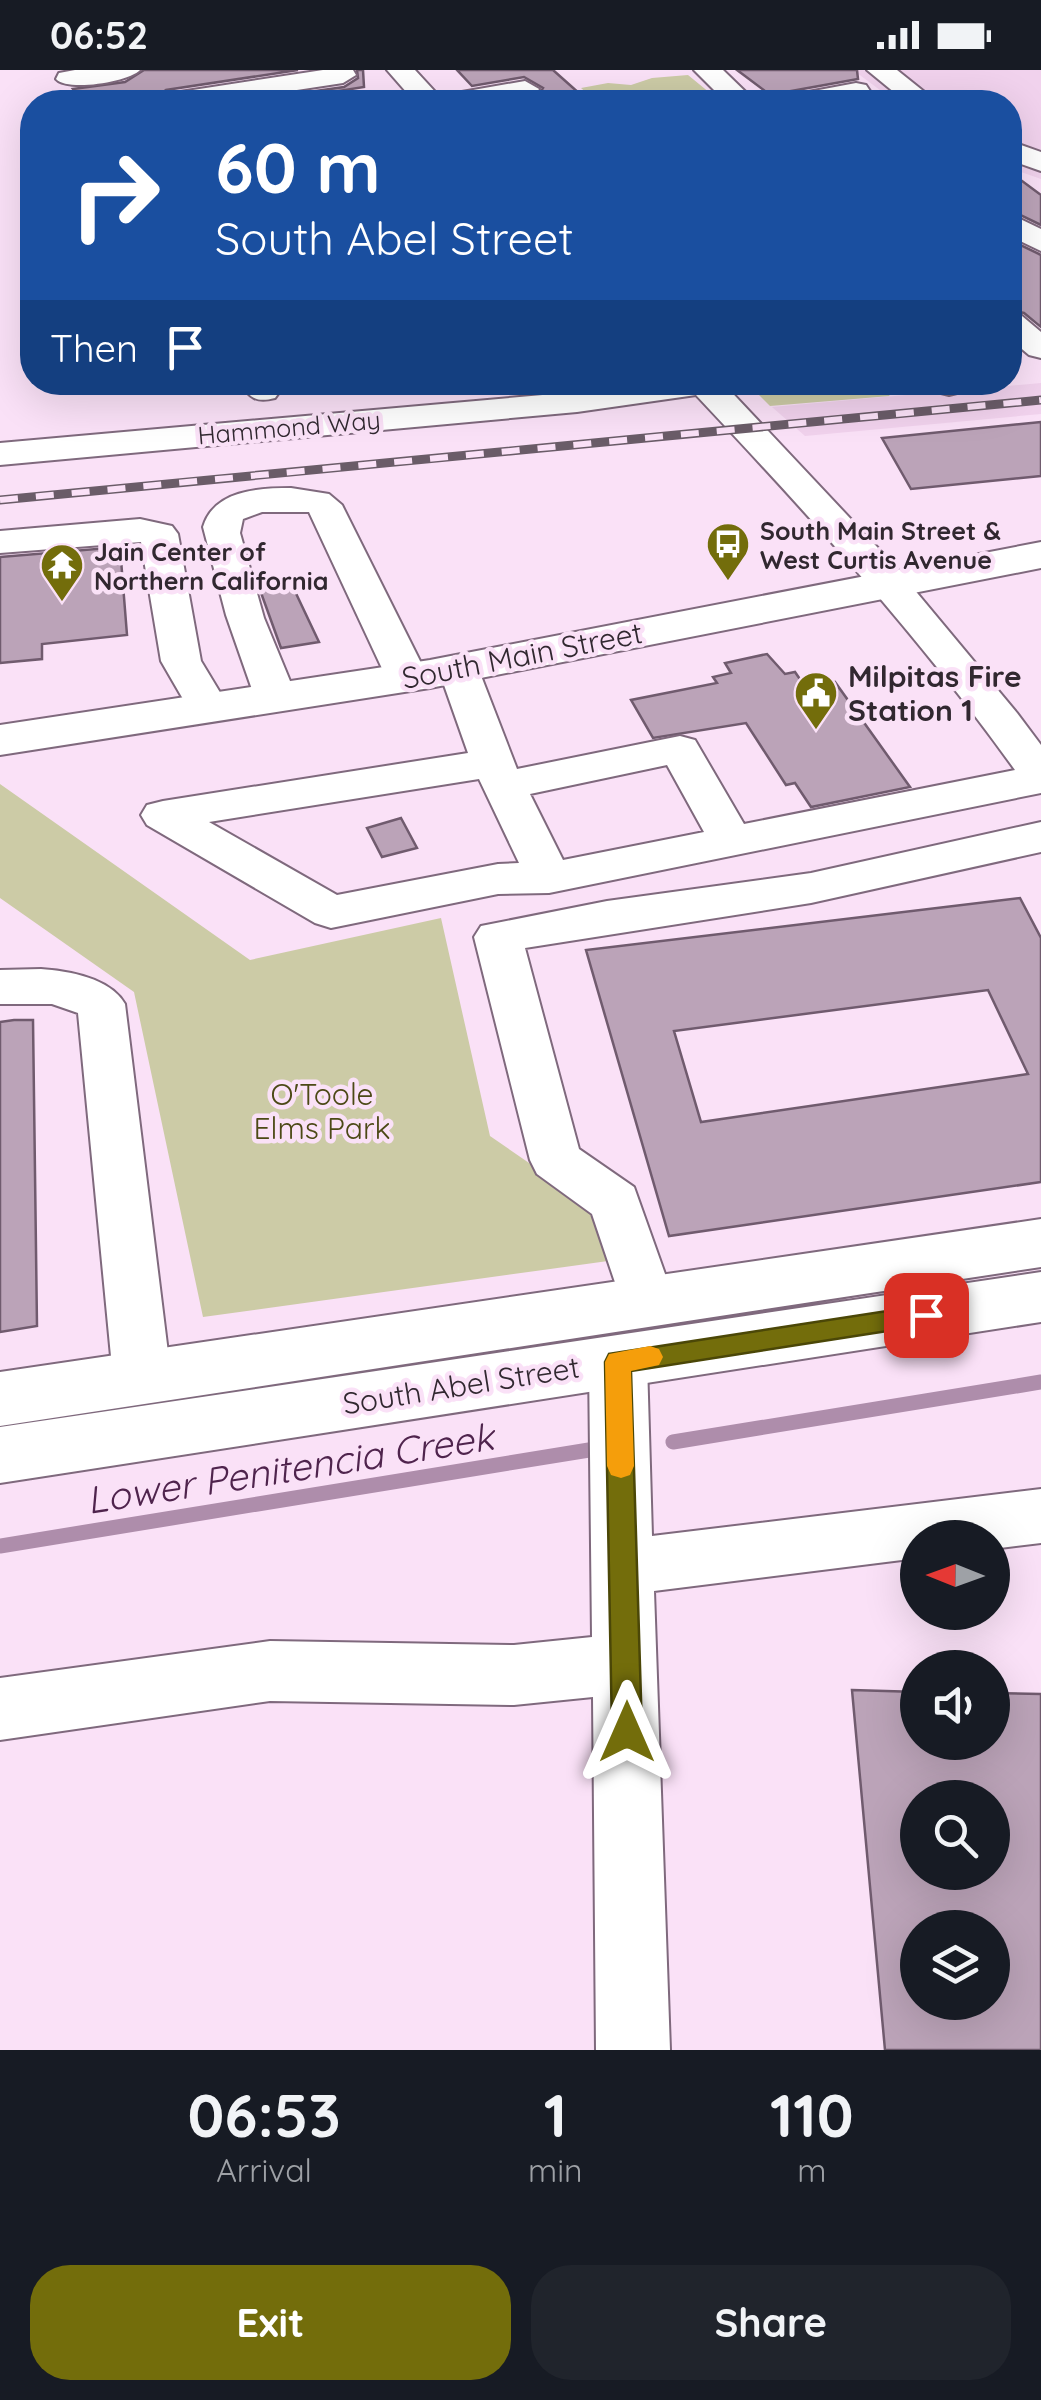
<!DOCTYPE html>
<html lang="en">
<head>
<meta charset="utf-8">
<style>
	body { margin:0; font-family:Quicksand,sans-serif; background:#20242c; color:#f1f3f6; height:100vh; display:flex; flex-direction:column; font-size:38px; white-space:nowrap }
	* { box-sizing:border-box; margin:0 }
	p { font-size:32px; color:#9ea1a6 }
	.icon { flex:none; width:55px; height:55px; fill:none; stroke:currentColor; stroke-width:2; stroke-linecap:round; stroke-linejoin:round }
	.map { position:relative; height:1980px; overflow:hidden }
	.sheet { display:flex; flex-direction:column; background:#171b24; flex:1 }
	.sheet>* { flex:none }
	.banner { position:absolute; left:20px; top:20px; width:1002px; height:305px; border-radius:40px; box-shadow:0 10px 40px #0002; background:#1a4fa0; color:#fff; overflow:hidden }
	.needle { width:65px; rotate:271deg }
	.buttons { position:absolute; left:900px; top:1450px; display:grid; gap:20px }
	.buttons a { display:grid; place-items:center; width:110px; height:110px; border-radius:50%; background:#171b24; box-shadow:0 10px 40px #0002; font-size:50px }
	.pin { position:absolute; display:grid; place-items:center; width:85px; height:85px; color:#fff; margin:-42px; border-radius:20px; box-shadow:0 5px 15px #0006 }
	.me { position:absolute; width:110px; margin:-55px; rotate:0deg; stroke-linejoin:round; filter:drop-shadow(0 0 8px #0008) }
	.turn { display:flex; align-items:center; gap:35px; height:210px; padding:0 30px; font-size:45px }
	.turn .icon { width:130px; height:130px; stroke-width:2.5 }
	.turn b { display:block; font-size:70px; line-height:85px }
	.then { display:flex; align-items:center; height:95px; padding:0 30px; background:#0003; gap:20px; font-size:38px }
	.eta { display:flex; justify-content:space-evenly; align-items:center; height:170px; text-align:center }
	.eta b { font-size:60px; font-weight:800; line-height:70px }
	.action { display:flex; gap:20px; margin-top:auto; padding:20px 30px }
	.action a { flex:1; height:115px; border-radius:40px; background:#736d0b; color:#fff; font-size:40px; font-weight:800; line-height:115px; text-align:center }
	.action a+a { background:#20242c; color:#f1f3f6 }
	.status { display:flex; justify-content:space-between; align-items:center; height:70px; padding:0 50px; background:#171b24; direction:ltr }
	.status svg { height:28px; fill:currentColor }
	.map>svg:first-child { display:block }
	.built { fill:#f1d2ed }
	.green { fill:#cccba6 }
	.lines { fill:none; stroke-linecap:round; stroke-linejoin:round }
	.stream { stroke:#ae8dab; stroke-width:15 }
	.building { fill:#bba3b8; stroke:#705b6e; stroke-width:2.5; fill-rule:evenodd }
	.minor-casing { stroke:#7f697d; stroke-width:4 }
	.major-casing { stroke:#7f697d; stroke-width:4 }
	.minor { fill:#fff; fill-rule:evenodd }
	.major { fill:#fff; fill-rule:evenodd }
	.rail-casing { stroke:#6a5c68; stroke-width:9 }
	.rail { stroke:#fae1f7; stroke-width:6; stroke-dasharray:18; stroke-linecap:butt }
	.route { fill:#736d0b; stroke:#4b4707; stroke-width:2.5 }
	.slow { fill:#f59e0b }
	.labels { text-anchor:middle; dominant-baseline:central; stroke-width:9; stroke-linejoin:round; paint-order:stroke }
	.far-street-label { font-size:25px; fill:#312830; stroke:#fae1f7 }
	.far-poi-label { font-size:25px; font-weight:bold; fill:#312830; stroke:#fae1f7; text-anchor:start }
	.street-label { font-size:30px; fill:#312830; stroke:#fae1f7 }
	.poi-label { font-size:30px; font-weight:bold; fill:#312830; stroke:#fae1f7; text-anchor:start }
	.park-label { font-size:30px; fill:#4c4916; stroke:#fae1f7 }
	.near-water-label { font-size:38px; font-style:italic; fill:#4f244d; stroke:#fae1f7 }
</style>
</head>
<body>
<div class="status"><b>06:52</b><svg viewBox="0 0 49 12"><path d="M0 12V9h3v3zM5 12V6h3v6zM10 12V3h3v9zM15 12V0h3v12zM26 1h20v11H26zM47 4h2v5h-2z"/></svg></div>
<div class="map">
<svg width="1041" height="1980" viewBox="0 0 1041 1980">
	<rect width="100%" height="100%" fill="#fae1f7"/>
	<path class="built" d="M853,0H1041V109L1010,98V32H896Z
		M1041,313V344L805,366L772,337Z"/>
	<path class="green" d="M688,5L721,32H597L581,18L608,13L631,15L652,8Z
		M747,313H875L890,326L770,336Z
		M0,714L250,890L441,848L490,1066L596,1139L608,1191L203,1247L134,922L0,828Z"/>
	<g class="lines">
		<path class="stream" d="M673,1372L1041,1312
			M0,1476L589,1380"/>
	</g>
	<path class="building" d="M144,0H298L166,20L150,32H83L73,19L125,12Z
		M357,0H363L364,17L270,32H239L344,17L358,8Z
		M457,0H553L589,32H513L536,29L543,18L524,7L472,16Z
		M737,0H857L858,9L786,22L777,30Z
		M1010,102L1041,125V155L1010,140Z
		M1010,170L1041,185V257L1024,243L1010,240Z
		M1041,352V406L911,419L882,368Z
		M120,477L127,565L42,574V589L0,593V487Z
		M292,515L319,572L281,578L260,520Z
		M767,584L785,604L795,602L806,618L835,612L910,717L811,737L795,713L786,715L746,653L653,668L631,630L717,613L713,607L731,603L725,593Z
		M401,748L417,778L382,787L367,758Z
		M1020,828L1041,868V1112L669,1166L586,880ZM988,920L1028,1004L701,1052L674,961Z
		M14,950H33L37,1256L0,1262V952Z
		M852,1620L918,1622V1672H992V1623L1041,1624V1980H885ZM918,1728H992V1802H918ZM918,1858H992V1932H918Z"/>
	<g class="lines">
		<g class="minor-casing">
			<path id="minor" d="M75,0H140C129,12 67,22 56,9L59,3Z
				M323,0H353L356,5L343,13L217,32H153L167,24Z
				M387,0H415L439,26L525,11L539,19L535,25L493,32H415Z
				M694,0H723L756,32H726Z
				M867,0H897L937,32H906Z
				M856,13L866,15L870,21L866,27L838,32H783L787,26Z
				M1010,71L1041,82V101L1010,90Z
				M1010,144L1041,159V181L1010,166Z
				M1010,243L1022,246L1041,262V288L1029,285L1010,269Z
				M239,312H274L280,321L275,328C256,333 250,328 239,312Z
				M641,312H722L893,494L1017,643L1041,675V723L549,823L498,824L331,858L315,853L147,755L141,745L147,735L163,731L468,683L438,598L444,589L458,586L472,589L478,598L517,699L680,666L695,670L744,754L1015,700C919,566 809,445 696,325L577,342L0,395V373L577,322ZM667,695L704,762L563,790L530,724ZM479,709L519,793L498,794L337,825L209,752Z
				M930,312H964L966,315L961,322L949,325L937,322Z
				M291,418L329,424L342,435L428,607L422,616L407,619L392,616L386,607L309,442H262L243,449L240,463L264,548L297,628L291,637L276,641L261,637L255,628L226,545L203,457C214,420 258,418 291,418Z
				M140,449L172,456L178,464L201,591L230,639L224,648L209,652L194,648L161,591L141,472L0,483V461Z
				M1041,752V782L811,833L525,878L579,1079L634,1117L675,1232L667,1248L647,1255L627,1248L592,1144L537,1104L530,1090L474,867L481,856L607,831L811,803Z
				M41,899C69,901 110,908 125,934L171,1307L162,1324L142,1331L122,1324L113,1307L78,943L52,934H0V900Z
				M618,1268L638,1275L647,1292L652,1466L1041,1419V1473L992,1479V1468H918V1488L654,1521L670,1980H596L593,1627L514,1635L270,1631L0,1670V1608L270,1571L514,1575L592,1567L589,1292L598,1275Z"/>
		</g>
		<g class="major-casing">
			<path id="major" d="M1041,472V498L430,618L0,685V655L430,590Z
				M1041,1149V1197L0,1356V1302Z
				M1041,1202V1252L0,1413V1357Z"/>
		</g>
		<use href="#minor" class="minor"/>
		<use href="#major" class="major"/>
		<g class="rail-casing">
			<path id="rail" d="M0,430L1041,330"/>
		</g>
		<use href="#rail" class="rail"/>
	</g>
	<path class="route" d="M926,1235L935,1238L938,1245L935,1252L926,1255L631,1301L642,1662L638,1672L627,1676L616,1672L612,1662L605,1292L609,1284Z"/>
	<path class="slow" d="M650,1276L659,1279L663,1287L659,1295L631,1301L634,1396L630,1405L621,1408L611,1405L607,1396L605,1292L609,1284Z"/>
	<defs>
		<g id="bus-pin" transform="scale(2.25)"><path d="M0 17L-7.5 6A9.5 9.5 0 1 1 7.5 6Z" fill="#736d0b" stroke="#fae1f7"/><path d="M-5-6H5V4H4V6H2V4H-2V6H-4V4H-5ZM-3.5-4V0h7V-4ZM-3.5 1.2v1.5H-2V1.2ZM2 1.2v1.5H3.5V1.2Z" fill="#fff"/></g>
		<g id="temple-pin" transform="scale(2.25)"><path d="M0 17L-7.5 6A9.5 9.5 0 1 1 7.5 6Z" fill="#736d0b" stroke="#fae1f7"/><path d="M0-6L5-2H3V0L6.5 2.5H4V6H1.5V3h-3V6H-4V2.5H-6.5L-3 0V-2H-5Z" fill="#fff"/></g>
		<g id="civic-pin" transform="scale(2.25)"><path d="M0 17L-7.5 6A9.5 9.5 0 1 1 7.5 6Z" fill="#736d0b" stroke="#fae1f7"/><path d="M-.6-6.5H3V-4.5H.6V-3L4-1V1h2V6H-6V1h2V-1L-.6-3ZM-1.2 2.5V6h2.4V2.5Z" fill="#fff"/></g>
	</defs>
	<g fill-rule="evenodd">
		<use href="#bus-pin" x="728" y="474"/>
		<use href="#temple-pin" x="62" y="495"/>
		<use href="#civic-pin" x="816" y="623"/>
	</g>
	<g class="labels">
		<g class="far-street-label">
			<text transform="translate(289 357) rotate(-5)">Hammond Way</text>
		</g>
		<g class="far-poi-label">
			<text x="760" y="460">South Main Street &amp;<tspan x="760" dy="29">West Curtis Avenue</tspan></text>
			<text x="94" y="481">Jain Center of<tspan x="94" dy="29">Northern California</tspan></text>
		</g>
		<g class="street-label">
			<text transform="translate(522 585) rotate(-11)">South Main Street</text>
			<text transform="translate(461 1315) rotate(-9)">South Abel Street</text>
		</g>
		<g class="poi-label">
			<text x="848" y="606">Milpitas Fire<tspan x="848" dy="34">Station 1</tspan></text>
		</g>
		<g class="park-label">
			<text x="322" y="1024">O'Toole<tspan x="322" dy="34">Elms Park</tspan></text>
		</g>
		<g class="near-water-label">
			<text transform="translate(290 1398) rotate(-9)">Lower Penitencia Creek</text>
		</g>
	</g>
</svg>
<div class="buttons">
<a><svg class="needle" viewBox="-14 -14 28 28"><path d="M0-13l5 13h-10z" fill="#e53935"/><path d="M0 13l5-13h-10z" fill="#9ea1a6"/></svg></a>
<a><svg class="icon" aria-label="sound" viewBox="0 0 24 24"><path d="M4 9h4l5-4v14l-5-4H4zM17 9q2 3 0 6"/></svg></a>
<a><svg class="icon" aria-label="search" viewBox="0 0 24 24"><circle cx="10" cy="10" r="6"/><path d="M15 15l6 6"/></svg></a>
<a><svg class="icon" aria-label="layers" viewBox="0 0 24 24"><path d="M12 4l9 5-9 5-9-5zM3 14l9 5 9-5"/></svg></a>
</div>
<div class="pin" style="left:926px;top:1245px;background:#d93025"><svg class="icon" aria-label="arrive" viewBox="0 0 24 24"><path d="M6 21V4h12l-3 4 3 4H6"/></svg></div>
<svg class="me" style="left:627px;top:1662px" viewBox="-20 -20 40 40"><path d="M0-17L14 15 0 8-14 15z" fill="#736d0b" stroke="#fff" stroke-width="4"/></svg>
<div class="banner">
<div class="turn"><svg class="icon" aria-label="right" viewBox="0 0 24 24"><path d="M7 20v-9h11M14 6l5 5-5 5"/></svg><div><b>60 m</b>South Abel Street</div></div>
<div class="then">Then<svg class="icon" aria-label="arrive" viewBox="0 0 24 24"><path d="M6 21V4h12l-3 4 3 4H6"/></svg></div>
</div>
</div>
<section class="sheet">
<div class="eta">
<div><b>06:53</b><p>Arrival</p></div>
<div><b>1</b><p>min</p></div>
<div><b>110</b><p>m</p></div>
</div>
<div class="action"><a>Exit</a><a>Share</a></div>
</section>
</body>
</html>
